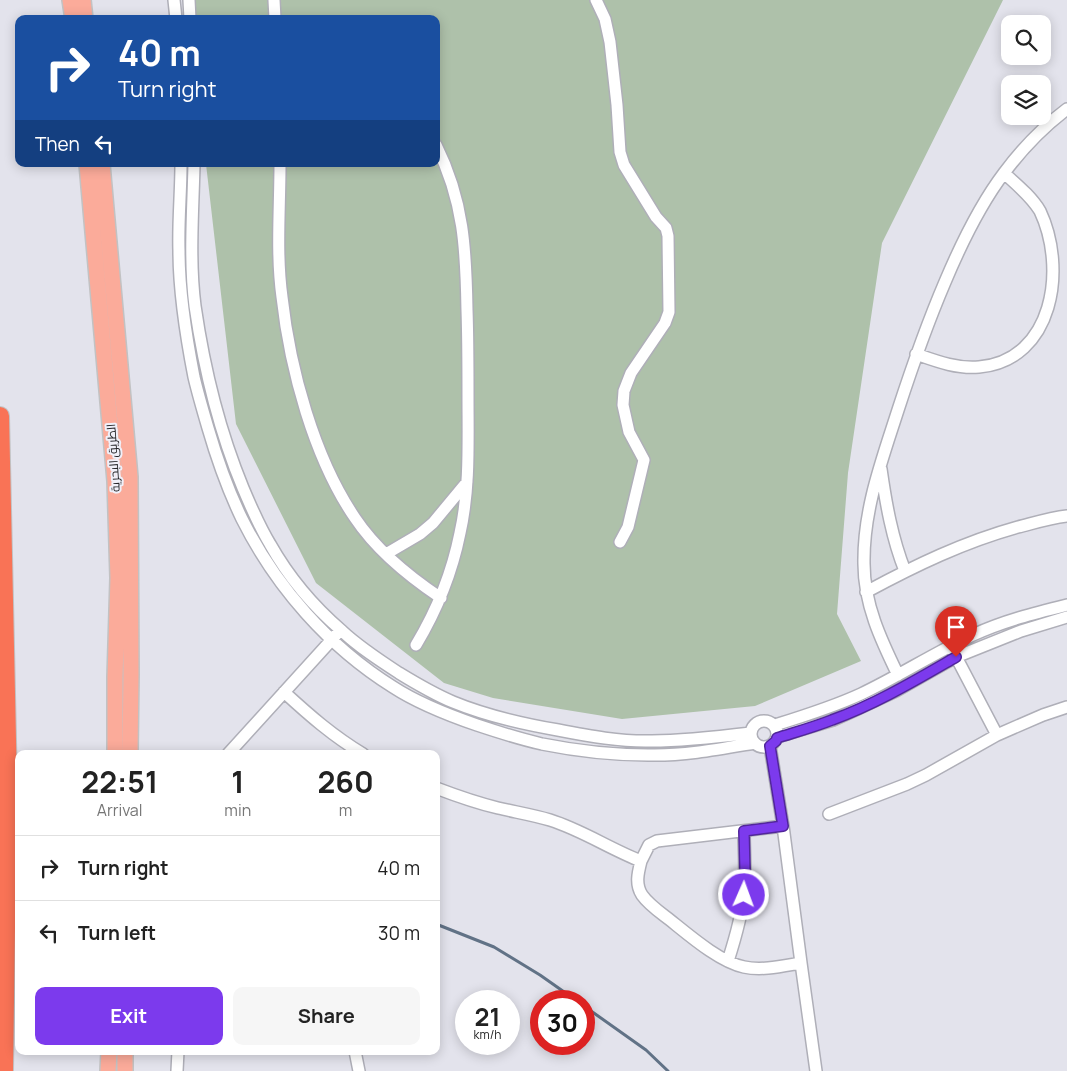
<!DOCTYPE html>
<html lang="en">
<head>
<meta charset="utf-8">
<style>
	body { margin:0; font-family:Manrope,Cairo,sans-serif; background:#f6f6f6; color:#222; height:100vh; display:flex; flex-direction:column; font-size:19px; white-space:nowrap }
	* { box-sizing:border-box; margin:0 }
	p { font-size:16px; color:#767676 }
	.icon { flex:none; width:28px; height:28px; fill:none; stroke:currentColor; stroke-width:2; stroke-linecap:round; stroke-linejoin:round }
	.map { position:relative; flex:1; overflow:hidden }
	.side { position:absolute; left:15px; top:750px; width:425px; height:305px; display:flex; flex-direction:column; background:#fff; border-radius:10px; box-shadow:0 2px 12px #0003 }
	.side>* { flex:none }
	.guide { position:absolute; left:15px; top:15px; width:425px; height:152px; border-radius:10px; box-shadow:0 2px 12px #0003; background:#1a4fa0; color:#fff; overflow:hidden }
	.tools { position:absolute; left:1001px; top:15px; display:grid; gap:10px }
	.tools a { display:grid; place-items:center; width:50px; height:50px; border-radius:10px; background:#fff; box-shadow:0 2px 12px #0003; font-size:25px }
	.speed { position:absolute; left:455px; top:990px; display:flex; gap:10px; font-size:25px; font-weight:700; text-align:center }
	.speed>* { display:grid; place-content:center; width:65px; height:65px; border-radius:50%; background:#fff; box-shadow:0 2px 12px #0003; line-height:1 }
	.speed small { font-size:12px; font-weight:400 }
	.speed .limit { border:8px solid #d22; background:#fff; color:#111 }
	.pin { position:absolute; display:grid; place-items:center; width:42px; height:42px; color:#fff; margin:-51px -21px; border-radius:50% 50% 50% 0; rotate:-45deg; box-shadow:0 0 5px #0007 }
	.pin .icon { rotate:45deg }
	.me { position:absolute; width:55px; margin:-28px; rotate:2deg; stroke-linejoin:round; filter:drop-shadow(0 0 4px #0008) }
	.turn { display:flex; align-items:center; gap:18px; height:105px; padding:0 20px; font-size:22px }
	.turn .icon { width:65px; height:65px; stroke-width:2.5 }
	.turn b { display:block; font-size:35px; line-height:42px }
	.then { display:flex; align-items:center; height:48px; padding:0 20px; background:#0003; gap:10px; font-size:19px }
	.eta { display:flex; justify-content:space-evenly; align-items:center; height:85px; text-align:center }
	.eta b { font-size:30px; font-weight:700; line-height:35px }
	.primary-button { display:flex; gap:10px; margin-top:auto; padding:10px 20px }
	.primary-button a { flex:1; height:58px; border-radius:10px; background:#7c3aed; color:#fff; font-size:20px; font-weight:700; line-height:58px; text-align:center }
	.primary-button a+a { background:#f6f6f6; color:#222 }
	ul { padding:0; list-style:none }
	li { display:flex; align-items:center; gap:15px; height:65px; padding:0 20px; border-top:1px solid #e0e0e0 }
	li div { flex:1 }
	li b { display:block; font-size:19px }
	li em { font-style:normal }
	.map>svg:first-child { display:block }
	.green { fill:#aec1aa }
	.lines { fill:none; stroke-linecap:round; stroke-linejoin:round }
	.stream { stroke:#617286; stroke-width:3 }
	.minor-casing { stroke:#afafb8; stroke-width:14 }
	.major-casing { stroke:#c2c2c3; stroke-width:18 }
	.highway-casing { stroke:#c2c2c3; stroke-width:20 }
	.minor { stroke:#fff; stroke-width:11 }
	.major { stroke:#fbab9a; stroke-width:15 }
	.highway { stroke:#f97356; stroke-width:18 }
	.route-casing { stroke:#51269a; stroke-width:12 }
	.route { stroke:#7c3aed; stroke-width:9 }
	.labels { text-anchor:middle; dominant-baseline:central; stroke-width:4; stroke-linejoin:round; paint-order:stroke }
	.street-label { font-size:12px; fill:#26262a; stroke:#f0f0f9 }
</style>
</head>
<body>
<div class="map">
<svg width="1067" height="1071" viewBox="0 0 1067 1071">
	<rect width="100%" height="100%" fill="#e3e3ec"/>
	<path class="green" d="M188,0H1003L882,243L848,473L837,614L861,661L755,706L622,719L493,698L444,683L316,583L236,424L206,164H436V19H190Z"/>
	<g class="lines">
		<path class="stream" d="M436,924L494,947L540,975L577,1001
			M584,1006L646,1050L668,1071"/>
		<g class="minor-casing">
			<path id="minor" d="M174,0L176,19
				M189,0L190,19
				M274,0L275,19
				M596,0L605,19L610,42L617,105L620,152L624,165L656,217L666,228L668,236L669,312L665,323L631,373L624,391L623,405L629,432L644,460L628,527L620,542
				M181,164C181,193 178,222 179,251C179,293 186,336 194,377C198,394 203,411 208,428C217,459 228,490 242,519C276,587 329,647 393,687C419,704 448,715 477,725C498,732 520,739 542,744C577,751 613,755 648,755C684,756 720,749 755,743
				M194,164C193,211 189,259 195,306C204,368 219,430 243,488C251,507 259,526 270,544C288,576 314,607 342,631C359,647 379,660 399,673C417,684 434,694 453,702C487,716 523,724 558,730C589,736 621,742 652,741C685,741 718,737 751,733
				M280,164C280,208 276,253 282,297C290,369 314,458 355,518C377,551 408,576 441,598
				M916,354C936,361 957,369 979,367C1054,360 1067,268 1040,211C1031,196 1016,184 1004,173C1022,149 1043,127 1067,109
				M881,469C886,504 892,538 905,571
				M386,554L420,534L433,523L467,482
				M866,592C916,565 964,542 1018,527C1034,523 1050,518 1067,516
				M416,645C437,610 452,573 460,533C470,489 468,442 468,397C468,368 468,339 467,310C466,250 464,201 436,145
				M953,651L997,735
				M898,675C881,640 864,604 864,564C863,510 882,460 898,410C912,367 927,324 945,282C961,244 979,206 1004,173
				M284,692C309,715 333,736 363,754
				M751 734a13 13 0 1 1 26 0a13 13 0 1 1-26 0Z
				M775,725C804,716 833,707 861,694C899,676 934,653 973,635C1003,621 1035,613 1067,605
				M777,737L833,720L853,711L896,691L956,657L1021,631L1067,617
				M228,754L336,635
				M436,788C457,796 477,803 498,808C515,812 533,815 550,820C582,830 610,849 641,861C638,873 635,884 642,895C649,905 661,913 670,920C690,936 720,962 744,967C762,971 783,966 801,963L783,826L770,746
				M829,814L907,784L926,775L997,735L1043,715L1067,707
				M641,861L649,845L657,841L783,826
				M728,961C735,939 742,916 744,893C746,872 744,852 744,831
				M801,963L816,1071
				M355,1051L359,1071
				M177,1071L178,1051"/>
		</g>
		<g class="major-casing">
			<path id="major" d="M70,0L73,19
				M83,0L85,19
				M87,164L115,481L118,578L115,677V754
				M102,164L130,477L131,674L130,754
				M108,1071L109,1051
				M125,1071V1051"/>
		</g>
		<g class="highway-casing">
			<path id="highway" d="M0,416L8,786L4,1071"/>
		</g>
		<use href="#minor" class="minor"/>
		<use href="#major" class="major"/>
		<use href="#highway" class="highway"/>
	</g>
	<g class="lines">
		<g class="route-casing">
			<path id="route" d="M744,895L745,871L744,831L783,826L770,746L776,741L777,738C796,732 814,727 832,720C876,704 916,680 956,657"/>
		</g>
		<use href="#route" class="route"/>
	</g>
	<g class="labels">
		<g class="street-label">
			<text transform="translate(113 458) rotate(-94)">الطريق البحرية</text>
		</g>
	</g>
</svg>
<div class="tools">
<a><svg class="icon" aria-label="search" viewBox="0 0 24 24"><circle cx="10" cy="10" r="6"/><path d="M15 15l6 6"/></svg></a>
<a><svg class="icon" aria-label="layers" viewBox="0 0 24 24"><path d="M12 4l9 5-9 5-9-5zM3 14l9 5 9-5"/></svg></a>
</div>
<div class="speed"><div>21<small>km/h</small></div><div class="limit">30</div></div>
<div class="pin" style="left:956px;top:657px;background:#d93025"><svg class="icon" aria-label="arrive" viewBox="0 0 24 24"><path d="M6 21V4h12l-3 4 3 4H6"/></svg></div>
<svg class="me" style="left:744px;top:895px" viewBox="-20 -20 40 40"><circle r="17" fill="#7c3aed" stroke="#fff" stroke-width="3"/><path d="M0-11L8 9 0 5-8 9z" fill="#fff"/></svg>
<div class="guide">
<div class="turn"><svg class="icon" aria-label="right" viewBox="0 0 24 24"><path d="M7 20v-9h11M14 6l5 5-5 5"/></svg><div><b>40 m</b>Turn right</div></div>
<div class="then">Then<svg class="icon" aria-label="left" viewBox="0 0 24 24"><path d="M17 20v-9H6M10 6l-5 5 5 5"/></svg></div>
</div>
<section class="side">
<div class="eta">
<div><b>22:51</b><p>Arrival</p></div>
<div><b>1</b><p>min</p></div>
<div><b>260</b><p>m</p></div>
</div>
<ul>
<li><svg class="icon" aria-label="right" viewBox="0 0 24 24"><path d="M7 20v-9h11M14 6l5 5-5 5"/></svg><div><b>Turn right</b></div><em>40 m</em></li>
<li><svg class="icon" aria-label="left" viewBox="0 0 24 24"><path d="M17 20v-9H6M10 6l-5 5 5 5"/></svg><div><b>Turn left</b></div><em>30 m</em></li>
</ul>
<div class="primary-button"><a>Exit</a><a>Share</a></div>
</section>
</div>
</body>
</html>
